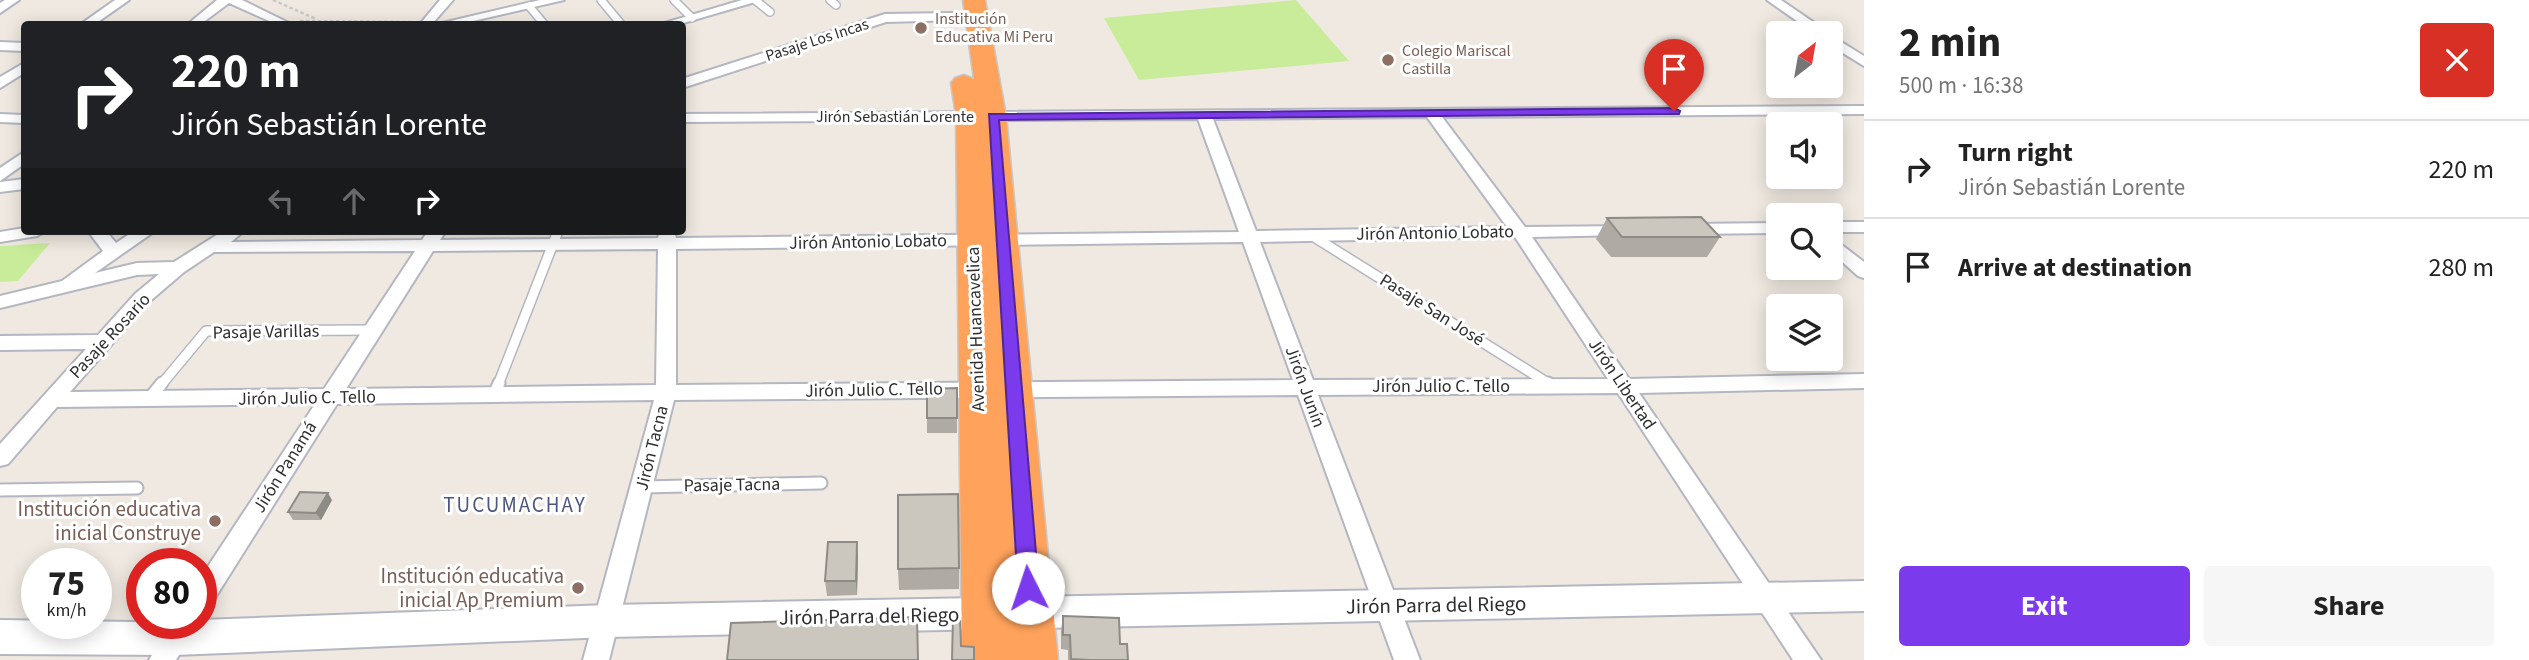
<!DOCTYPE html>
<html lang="en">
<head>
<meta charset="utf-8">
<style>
	body { margin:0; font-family:"Source Sans 3",sans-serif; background:#f6f6f6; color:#222; height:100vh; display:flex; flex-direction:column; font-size:26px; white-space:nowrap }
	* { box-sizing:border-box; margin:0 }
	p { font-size:23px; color:#767676 }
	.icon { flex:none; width:38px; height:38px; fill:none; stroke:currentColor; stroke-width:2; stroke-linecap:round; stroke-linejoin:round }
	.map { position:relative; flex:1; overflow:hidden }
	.sheet { display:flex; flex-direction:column; background:#fff; width:665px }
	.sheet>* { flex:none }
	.top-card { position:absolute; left:21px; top:21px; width:665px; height:214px; border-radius:7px; box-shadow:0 4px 18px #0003; background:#202124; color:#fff; overflow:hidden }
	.needle { width:46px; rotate:31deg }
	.fabs { position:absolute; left:1766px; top:21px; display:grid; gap:14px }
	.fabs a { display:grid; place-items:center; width:77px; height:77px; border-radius:7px; background:#fff; box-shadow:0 4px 18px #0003; font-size:35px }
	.speed { position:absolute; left:21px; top:548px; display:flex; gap:14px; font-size:35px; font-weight:700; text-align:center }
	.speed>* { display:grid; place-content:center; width:91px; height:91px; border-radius:50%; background:#fff; box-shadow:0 4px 18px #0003; line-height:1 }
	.speed small { font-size:18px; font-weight:400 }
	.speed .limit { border:10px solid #d22; background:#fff; color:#111 }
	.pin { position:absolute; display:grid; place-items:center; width:60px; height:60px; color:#fff; margin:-72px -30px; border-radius:50% 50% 50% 0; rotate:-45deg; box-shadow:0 0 7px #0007 }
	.pin .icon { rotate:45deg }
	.me { position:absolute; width:77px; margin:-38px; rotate:356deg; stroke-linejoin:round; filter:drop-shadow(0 0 5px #0008) }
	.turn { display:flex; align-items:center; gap:24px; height:147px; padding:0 35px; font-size:32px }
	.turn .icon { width:91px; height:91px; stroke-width:2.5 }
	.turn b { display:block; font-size:49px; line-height:60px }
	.lanes { display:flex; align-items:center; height:66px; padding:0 35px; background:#0003; justify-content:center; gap:35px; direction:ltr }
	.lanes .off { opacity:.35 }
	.round { display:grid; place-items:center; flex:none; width:74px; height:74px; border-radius:7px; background:#f6f6f6 }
	.summary { display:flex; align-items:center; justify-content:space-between; height:119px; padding:0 35px }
	h1 { font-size:42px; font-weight:700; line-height:52px }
	.action { display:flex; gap:14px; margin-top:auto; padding:14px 35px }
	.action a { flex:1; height:80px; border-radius:7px; background:#7c3aed; color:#fff; font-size:28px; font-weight:700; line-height:80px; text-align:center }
	.action a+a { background:#f6f6f6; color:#222 }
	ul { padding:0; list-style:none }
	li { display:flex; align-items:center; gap:21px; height:98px; padding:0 35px; border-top:2px solid #e0e0e0 }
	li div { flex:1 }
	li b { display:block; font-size:26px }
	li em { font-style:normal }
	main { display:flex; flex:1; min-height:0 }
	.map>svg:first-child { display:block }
	.pitch { fill:#c9ec9a }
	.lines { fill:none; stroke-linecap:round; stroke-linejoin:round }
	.lane-far2-casing { stroke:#b4b7c1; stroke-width:10 }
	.lane-far1-casing { stroke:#b4b7c1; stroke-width:12 }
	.lane-casing { stroke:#b4b7c1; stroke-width:15 }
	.street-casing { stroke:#b4b7c1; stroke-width:4 }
	.secondary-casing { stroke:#b4b7c1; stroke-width:4 }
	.highway-casing { stroke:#c9c9c9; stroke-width:3 }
	.path { stroke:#c9c9c9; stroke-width:2.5; stroke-dasharray:3.5 2.5; stroke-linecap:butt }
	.lane-far2 { stroke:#fff; stroke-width:7 }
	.lane-far1 { stroke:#fff; stroke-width:9 }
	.lane { stroke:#fff; stroke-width:11 }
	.street { fill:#fff; fill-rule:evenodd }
	.secondary { fill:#fff; fill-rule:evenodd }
	.highway { fill:#ffa35c; fill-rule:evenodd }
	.wall { fill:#afaba4 }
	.shaded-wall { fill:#8e8b86 }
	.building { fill:#cbc7bf; stroke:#8e8b86; stroke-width:2 }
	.route { fill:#7c3aed; stroke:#51269a; stroke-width:2 }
	.education-dot { fill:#8d6e63; stroke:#fff; stroke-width:2.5 }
	.labels { text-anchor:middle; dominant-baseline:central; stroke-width:6; stroke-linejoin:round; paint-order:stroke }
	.far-education-label { font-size:16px; fill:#785e54; stroke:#fff; text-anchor:start }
	.far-street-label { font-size:16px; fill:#2e2e2e; stroke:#fff }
	.street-label { font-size:18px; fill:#2e2e2e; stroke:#fff }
	.quarter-label { font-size:21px; letter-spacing:2px; fill:#4d5680; stroke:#fff }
	.near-education-label { font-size:21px; fill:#785e54; stroke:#fff; text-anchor:end }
	.near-street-label { font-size:21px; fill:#2e2e2e; stroke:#fff }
</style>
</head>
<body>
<main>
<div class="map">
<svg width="1864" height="660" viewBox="0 0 1864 660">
	<rect width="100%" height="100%" fill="#efe9e1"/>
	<path class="pitch" d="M1296,0L1349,61L1139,80L1104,18Z
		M50,243L18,281L0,282V246Z"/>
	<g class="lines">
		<g class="lane-far2-casing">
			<path id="lane-far2" d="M601,0L621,24
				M674,0L692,18
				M755,0L770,12
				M830,0L836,5
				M529,6L544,24"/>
		</g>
		<g class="lane-far1-casing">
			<path id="lane-far1" d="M1311,235L1551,385
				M161,385L206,331L372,330
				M498,385L558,231"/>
		</g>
		<g class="lane-casing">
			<path id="lane" d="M1548,383L1551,385
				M494,395L499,383
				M149,399L162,383
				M642,487L821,483
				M0,490L137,488"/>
		</g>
		<g class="street-casing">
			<path id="street" d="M5,0H19L0,13V3Z
				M115,0H129L95,24H81Z
				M217,0H242L291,24H276L229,3L201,24H188Z
				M440,0H453L432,24H420Z
				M540,0H564L460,24H438Z
				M742,0H762L680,24H661Z
				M1767,0H1781L1829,33H1814Z
				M954,13L960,17L959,20L886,22L682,88V79L885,14Z
				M1830,35L1864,56V66L1830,45Z
				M0,42L24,43V51L0,50Z
				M24,63V73L0,88V77Z
				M1864,106V114L1442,117L1525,227L1632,226L1635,230L1632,234L1626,235L1532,237L1629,379L1864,374V388L1639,393L1821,660H1793L1618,393L1318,395L1420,660H1394L1298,395L674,400L609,660H583L654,400L337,404L210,606L201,609V577L315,404L57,407L8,464L0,466V444L86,349L0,350V336L98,335L135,294L159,274L137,275L0,308V296L62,281L103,251L88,231H106L116,243L134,231H155L95,273L137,263L174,262L223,231H244L231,242L422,240L428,231H446L440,240L658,238L660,231H674L676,238L1239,232L1198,119L682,122V114ZM1427,117L1507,227L1256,231L1213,119ZM1515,237L1608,379L1313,380L1260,242ZM1243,242L1293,380L676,385V249ZM658,249L656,385L346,389L433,251ZM415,251L324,389L70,392L149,302L184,272L214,252Z
				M0,114L24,115V123L0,122Z
				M24,152V164L0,181V168Z
				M24,179V189L0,192V182Z
				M1830,222H1864V232H1830Z
				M1778,223V233L1688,234L1679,229L1688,224Z
				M24,228V231H46L37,236L0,242V232Z
				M1830,236L1864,262V278L1858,276L1830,251Z
				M183,623L188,625L192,633L176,660H149L170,625Z"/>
		</g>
		<g class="secondary-casing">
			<path id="secondary" d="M1864,581V611L608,637L175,655L0,654V620L201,623V620L608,605Z"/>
		</g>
		<g class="highway-casing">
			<path id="highway" d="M963,0H985L1006,116L1058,660H1010L1005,572L1010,660H962L956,116L951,83L955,78L964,75L974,79Z"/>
		</g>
		<path class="path" d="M273,0L316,19
			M300,21L412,22"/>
		<use href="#lane-far2" class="lane-far2"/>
		<use href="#lane-far1" class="lane-far1"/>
		<use href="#lane" class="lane"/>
		<use href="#street" class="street"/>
		<use href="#secondary" class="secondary"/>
		<use href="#highway" class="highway"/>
	</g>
	<path class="wall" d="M1607,218L1720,237L1707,257H1611L1596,239Z
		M927,389L957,418V433H927Z
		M332,500L321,520H293L288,512Z
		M858,556L857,595L827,596L825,581Z
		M959,568V589L899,590L898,569Z
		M1063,616L1128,660H1068V650L1061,649V630Z"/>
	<path class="shaded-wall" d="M328,493L332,500L321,520L316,513Z
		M857,542L858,556L857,595L856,581Z"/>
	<path class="building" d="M1701,217L1720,237H1622L1607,218Z
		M957,388V418H927V389Z
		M300,492L328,493L316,513L288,512Z
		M958,494L959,568L898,569V495Z
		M828,542H857L856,581H825Z
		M1063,616L1119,618L1120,644H1127L1128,660H1090L1071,659L1070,635H1063Z
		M917,617L918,660H727L731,623Z
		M953,617H960L961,646L974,647V660H952Z"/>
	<path class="route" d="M1674,108L1680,111L1679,114L999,120L1039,588L1036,594L1028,596L1021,594L1018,588L989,114Z"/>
	<g class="education-dot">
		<circle cx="921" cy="28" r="7"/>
		<circle cx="1388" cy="60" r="7"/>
		<circle cx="215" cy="521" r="7"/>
		<circle cx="578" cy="588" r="7"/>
	</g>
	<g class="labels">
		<g class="far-education-label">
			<text x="935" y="19">Institución<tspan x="935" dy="18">Educativa Mi Peru</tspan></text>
			<text x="1402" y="51">Colegio Mariscal<tspan x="1402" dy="18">Castilla</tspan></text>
		</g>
		<g class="far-street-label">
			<text transform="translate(817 40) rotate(-18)">Pasaje Los Incas</text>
			<text x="895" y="117">Jirón Sebastián Lorente</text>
		</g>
		<g class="street-label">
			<text transform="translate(1435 233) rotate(-1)">Jirón Antonio Lobato</text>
			<text transform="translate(868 242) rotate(-1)">Jirón Antonio Lobato</text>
			<text transform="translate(1432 310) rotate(32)">Pasaje San José</text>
			<text transform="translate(976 329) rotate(-92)">Avenida Huancavelica</text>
			<text transform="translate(266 332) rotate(-1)">Pasaje Varillas</text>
			<text transform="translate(110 336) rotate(-47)">Pasaje Rosario</text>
			<text transform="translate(1622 384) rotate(56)">Jirón Libertad</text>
			<text x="1441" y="386">Jirón Julio C. Tello</text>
			<text transform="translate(1305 387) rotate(70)">Jirón Junín</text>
			<text transform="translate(874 390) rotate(-1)">Jirón Julio C. Tello</text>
			<text transform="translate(307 398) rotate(-1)">Jirón Julio C. Tello</text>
			<text transform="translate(652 448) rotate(-76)">Jirón Tacna</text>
			<text transform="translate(285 467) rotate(-58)">Jirón Panamá</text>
			<text transform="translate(732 485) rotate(-1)">Pasaje Tacna</text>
		</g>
		<g class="quarter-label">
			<text x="515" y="505">TUCUMACHAY</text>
		</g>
		<g class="near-education-label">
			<text x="201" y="509">Institución educativa<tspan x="201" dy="24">inicial Construye</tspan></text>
			<text x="564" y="576">Institución educativa<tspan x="564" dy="24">inicial Ap Premium</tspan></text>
		</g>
		<g class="near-street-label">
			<text transform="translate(1436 605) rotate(-1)">Jirón Parra del Riego</text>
			<text transform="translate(869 616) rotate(-1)">Jirón Parra del Riego</text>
		</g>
	</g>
</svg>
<div class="fabs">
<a><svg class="needle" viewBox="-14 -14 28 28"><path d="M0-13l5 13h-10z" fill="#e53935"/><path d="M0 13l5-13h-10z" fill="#767676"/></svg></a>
<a><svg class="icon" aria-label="sound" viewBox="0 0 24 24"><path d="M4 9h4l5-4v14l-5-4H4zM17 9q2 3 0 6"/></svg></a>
<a><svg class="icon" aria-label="search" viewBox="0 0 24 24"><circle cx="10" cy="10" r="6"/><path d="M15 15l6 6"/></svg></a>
<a><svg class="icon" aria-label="layers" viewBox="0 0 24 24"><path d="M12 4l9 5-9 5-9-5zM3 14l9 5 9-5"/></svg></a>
</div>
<div class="speed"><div>75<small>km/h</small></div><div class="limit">80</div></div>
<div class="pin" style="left:1674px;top:111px;background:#d93025"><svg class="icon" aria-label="arrive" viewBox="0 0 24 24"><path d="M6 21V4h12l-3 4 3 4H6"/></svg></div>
<svg class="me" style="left:1028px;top:588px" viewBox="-20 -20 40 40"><circle r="19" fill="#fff"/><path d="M0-13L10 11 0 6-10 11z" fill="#7c3aed"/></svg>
<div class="top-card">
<div class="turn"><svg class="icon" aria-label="right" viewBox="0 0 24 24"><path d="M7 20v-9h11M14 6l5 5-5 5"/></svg><div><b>220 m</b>Jirón Sebastián Lorente</div></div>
<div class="lanes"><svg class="icon off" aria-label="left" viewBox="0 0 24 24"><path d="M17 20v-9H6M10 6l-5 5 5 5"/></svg><svg class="icon off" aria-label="ahead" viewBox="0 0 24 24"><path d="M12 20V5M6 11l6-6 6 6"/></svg><svg class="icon" aria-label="right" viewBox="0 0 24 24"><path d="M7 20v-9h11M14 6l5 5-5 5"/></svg></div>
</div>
</div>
<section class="sheet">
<div class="summary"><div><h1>2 min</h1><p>500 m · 16:38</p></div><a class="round" style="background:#d93025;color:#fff"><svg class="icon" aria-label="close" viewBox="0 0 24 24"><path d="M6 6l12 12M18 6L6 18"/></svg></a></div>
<ul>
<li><svg class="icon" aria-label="right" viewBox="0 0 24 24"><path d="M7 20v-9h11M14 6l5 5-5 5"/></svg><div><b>Turn right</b><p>Jirón Sebastián Lorente</p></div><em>220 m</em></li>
<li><svg class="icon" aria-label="arrive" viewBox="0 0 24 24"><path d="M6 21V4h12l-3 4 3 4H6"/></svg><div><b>Arrive at destination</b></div><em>280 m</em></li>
</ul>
<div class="action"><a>Exit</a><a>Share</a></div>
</section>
</main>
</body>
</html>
